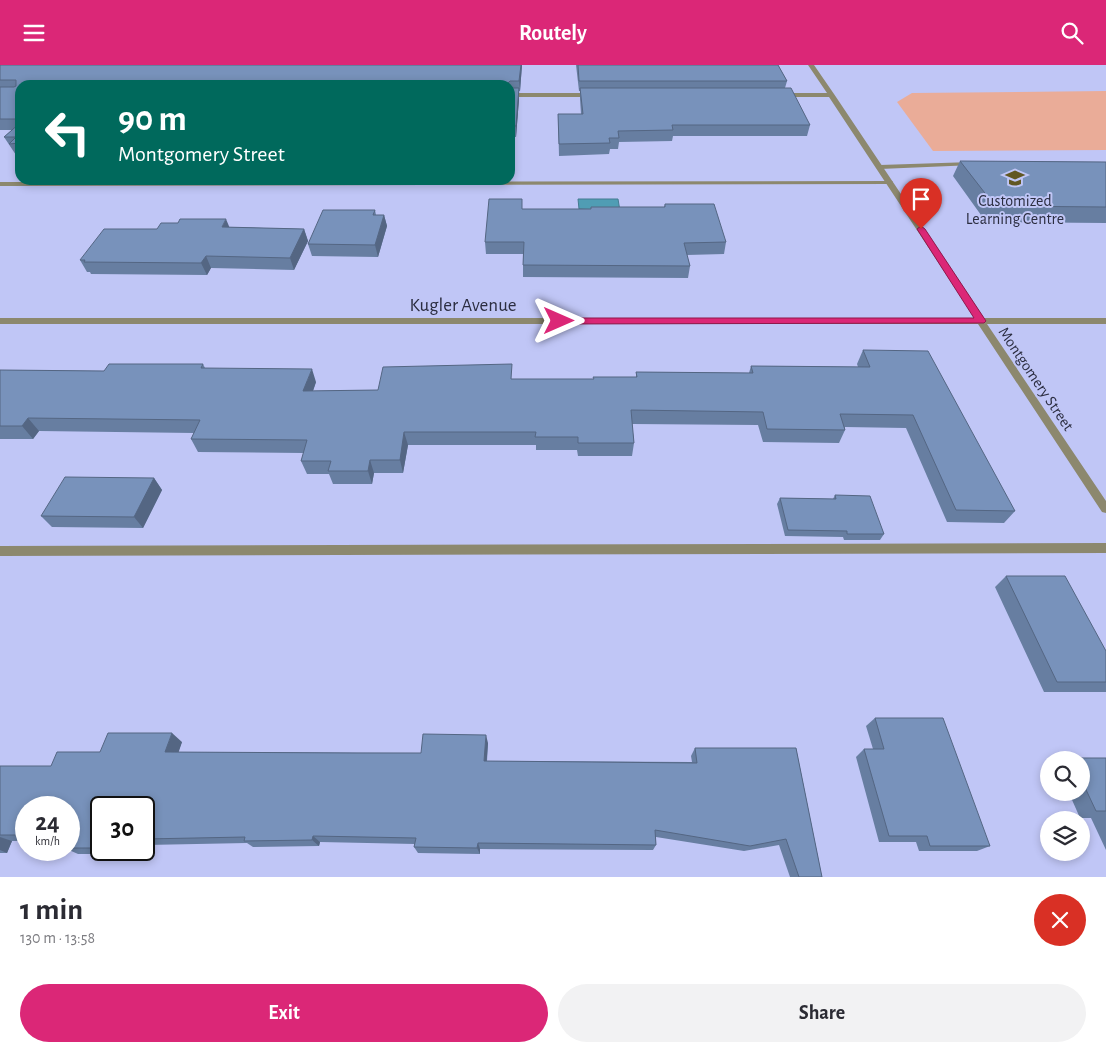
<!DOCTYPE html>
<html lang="en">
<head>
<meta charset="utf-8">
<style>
	body { margin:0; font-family:"Alegreya Sans",sans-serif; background:#f2f2f3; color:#2b2b33; height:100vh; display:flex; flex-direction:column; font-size:19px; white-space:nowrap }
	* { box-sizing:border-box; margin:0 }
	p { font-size:16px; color:#7c7c81 }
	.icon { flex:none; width:28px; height:28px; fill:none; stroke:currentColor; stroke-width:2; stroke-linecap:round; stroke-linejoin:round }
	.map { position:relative; height:812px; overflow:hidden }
	.side { display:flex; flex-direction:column; background:#fff; flex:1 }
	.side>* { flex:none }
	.top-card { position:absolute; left:15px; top:15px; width:500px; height:105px; border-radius:15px; box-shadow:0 2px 8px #0003; background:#00695c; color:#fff; overflow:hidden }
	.controls { position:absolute; left:1040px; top:686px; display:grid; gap:10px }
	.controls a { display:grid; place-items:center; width:50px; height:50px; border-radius:50%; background:#fff; box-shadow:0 2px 8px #0003; font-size:25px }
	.speed { position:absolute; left:15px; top:731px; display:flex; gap:10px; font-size:25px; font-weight:700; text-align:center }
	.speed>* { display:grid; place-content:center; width:65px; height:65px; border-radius:50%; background:#fff; box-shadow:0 2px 8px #0003; line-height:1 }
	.speed small { font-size:12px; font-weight:400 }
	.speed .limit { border:2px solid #111; border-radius:8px; background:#fff; color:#111 }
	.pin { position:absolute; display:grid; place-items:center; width:42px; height:42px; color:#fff; margin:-51px -21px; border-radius:50% 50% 50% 0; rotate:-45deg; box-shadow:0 0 5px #0007 }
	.pin .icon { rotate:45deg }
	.me { position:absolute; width:55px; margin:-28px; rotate:90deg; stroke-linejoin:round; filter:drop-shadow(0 0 4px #0008) }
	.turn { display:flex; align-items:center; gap:18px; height:105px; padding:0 20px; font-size:22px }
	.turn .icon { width:65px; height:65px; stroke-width:2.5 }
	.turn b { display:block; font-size:35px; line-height:42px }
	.round { display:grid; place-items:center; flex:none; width:52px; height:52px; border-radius:26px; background:#f2f2f3 }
	.summary { display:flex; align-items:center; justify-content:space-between; height:85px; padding:0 20px }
	h1 { font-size:30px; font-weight:700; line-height:38px }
	.primary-button { display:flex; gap:10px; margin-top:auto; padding:10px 20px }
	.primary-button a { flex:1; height:58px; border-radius:30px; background:#db2777; color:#fff; font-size:20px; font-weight:700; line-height:58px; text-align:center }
	.primary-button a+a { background:#f2f2f3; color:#2b2b33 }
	header { display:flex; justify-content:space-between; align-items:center; height:65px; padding:0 20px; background:#db2777; color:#fff; font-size:22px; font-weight:700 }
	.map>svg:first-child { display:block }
	.green { fill:#eaac98 }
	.water { fill:#509db4; stroke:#457b91 }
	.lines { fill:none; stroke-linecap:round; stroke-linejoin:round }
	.service { fill:#8c886e; fill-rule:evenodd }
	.minor { fill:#8c886e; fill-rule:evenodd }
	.wall { fill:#677ea1; fill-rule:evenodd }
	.shaded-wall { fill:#546683 }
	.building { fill:#7892bb; stroke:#546683 }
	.route { fill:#db2777; stroke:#8e194d }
	.labels { text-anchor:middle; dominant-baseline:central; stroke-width:4; stroke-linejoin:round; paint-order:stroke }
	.far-poi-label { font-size:16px; fill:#2b2d40; stroke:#c0c6f6 }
	.far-street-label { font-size:16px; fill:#2b2d40; stroke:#c0c6f6 }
	.street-label { font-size:19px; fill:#2b2d40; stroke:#c0c6f6 }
</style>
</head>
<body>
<header><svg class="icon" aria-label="menu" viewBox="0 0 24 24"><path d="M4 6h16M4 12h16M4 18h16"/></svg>Routely<svg class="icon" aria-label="search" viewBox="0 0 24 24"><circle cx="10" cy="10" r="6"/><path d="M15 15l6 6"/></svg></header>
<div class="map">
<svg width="1106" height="812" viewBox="0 0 1106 812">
	<rect width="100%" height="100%" fill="#c0c6f6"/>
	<path class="green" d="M1106,26V85L933,86L897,37L912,28Z"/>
	<path class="water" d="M578,134H618L620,146L579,144Z"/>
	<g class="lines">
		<path class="service" d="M972,97L975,99L974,100L880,104L877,102L880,100Z
			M892,116L893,117L890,119L0,121V117Z
			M1106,478V488L0,491V481Z"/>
		<path class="minor" d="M808,0H814L834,29L984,253H1106V259H987L1106,436V448L1102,447L978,259H0V253H975L829,32H781L778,30L781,28H827Z
			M510,28H594L597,30L594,32H510Z"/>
	</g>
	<path class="wall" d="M0,0H522L520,26H519V34L516,72H510V20H20V90H16L4,72L12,65H0Z
		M576,0H778L787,16L785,23L810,60L807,71H673L672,76L619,77L618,84H610L609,89L559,91L558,49H581L580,34V26H579Z
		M960,96L1106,97V158L986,157L953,111Z
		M665,139L726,177L724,189L687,190L690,201L688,213L523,212V189H486L485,177L523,144H591L664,142Z
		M375,145L376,150H384L387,161L378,192L312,191L308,179Z
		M230,162L304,164L308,176L294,205L211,203L207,210L91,209L90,207H87L80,195Z
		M863,285L1015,446L1004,458L947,457L906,363L845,362V365L839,378L763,377L758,360L632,359L634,378L632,391H578L577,385H536V380H408L403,408H374L372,419H333L329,409H307L301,396L304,388L198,387L191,374L194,368L39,366L33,374H0V305L104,306L203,299L205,303L316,317L313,326L378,325L513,314H593L636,312V307L749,308L751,301L858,302L857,299Z
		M154,413L162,425L143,463L52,462L41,451Z
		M835,430L884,469L880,475H844L843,472L785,471L777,439L780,433L833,434Z
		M1006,511L1106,586V627H1044L995,522Z
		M875,653L990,781L977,786H919L916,777H879L856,692L864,684H873L866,661Z
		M182,677L178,687L421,688L488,678L487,696L692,697L691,691L695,683H796L822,812H790L779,780L744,786L656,772V780L653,785L480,784V789L418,788L414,782L415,779L320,777L319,781L253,782L247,778L146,780L143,789H78L69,785V742H26V776H12L7,788H0V701H51L100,687ZM101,742H144V785H101Z
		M1071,693H1106V785L1091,753H1080L1069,728H1081V695H1067Z"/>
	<path class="shaded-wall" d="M521,0H522L520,26L519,16Z
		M519,23V34L516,72V61Z
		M384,150L387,161L378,192L375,180Z
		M226,154L231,166L222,162Z
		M304,164L308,176L294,205L290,193Z
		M206,191L211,203L207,210L201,198Z
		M312,304L316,317L308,340L303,326Z
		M28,353L39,366L33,374L22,361Z
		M404,367L408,380L403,408L400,395Z
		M370,395L374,408L372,419L368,406Z
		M154,413L162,425L143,463L134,452Z
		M172,668L182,677L176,695L165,687Z
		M486,670L488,678L486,704L484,696Z
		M313,771L320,777L319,781L312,775Z
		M0,772L12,776L7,788L0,785Z
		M478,778L480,784V789L477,783Z
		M144,779L146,780L143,789L135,785H144Z"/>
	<path class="building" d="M0,0H521L519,16H510L508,18V20H20V54H0V22H14L16,21V15H0Z
		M578,0H778L787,16H579Z
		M510,23H519L516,61H510Z
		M580,23H791L810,60H672L673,65L618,66L619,73H609L610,78L559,79L558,49H583Z
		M20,58V78L9,79L16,72H4Z
		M960,96L1106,97V142L995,141Z
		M489,134H522V144H591V142H665V139H714L726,177L684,178L690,201L523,200L524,177H485Z
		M323,145H375L373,150H384L375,180L308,179Z
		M180,154H226L222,162L304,164L290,193L206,191L201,198L84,197L85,195H80L104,164H157L161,158H178Z
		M863,285L928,286L1015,446L956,445L913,350L840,349L845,365L767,364L763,347L631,345L634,378H578V372H535L536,367H404L400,395H370L368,406H328L331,396H301L307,375L191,374L200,355L28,353L22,361H0V305L104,306L109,299H203L201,303L312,304L303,326L378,325L383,302L512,299L511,314H594L593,312H637L636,307L753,308L751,301L870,302Z
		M65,412L154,413L134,452L41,451Z
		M835,430L870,431L884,469H847V466L788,465L780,433L836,434Z
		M1006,511H1065L1106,586V617H1057Z
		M875,653H943L990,781H930L927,771H889L864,684H884Z
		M108,668H172L165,687L357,688H421L423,669L486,670L484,696L697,698L695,683H796L822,812H799L786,774L750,781L655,765L656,780L478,778L477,783L414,782L416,773L313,771L312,775L244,776L245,772L144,774V742H101V783H69V742H26V770H0V701H51L57,687H100Z
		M1071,693H1106V746H1096L1081,714V695H1072Z"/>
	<path class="route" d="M921,161L925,164L986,256L984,258L559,259L554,256L559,253H974L917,164Z"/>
	<defs>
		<g id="school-bare" transform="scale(1.5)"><path d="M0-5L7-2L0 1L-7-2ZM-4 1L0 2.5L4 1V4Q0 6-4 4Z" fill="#615724" stroke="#c0c6f6" stroke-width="2.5" paint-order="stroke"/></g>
	</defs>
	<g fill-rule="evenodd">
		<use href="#school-bare" x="1015" y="113"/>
	</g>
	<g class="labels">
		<g class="far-poi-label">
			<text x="1015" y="136">Customized<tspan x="1015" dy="18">Learning Centre</tspan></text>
		</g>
		<g class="far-street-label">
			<text transform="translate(1036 314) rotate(56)">Montgomery Street</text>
		</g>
		<g class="street-label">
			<text x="463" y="240">Kugler Avenue</text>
		</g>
	</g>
</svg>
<div class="controls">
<a><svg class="icon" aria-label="search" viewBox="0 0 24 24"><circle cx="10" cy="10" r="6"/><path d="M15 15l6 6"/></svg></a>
<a><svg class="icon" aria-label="layers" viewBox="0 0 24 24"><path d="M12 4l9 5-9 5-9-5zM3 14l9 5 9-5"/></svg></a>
</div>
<div class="speed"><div>24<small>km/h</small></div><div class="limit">30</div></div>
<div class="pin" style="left:921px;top:164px;background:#d93025"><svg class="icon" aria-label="arrive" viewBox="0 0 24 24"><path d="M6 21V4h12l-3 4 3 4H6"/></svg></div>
<svg class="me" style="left:559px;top:256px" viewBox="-20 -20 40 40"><path d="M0-17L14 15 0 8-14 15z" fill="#db2777" stroke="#fff" stroke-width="4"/></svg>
<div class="top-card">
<div class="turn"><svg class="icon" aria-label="left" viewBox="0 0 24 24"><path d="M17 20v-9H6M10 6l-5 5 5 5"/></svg><div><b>90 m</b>Montgomery Street</div></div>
</div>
</div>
<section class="side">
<div class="summary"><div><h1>1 min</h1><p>130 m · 13:58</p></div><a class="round" style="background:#d93025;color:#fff"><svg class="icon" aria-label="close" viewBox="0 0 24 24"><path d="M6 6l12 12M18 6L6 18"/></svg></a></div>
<div class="primary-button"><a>Exit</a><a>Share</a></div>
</section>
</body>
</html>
